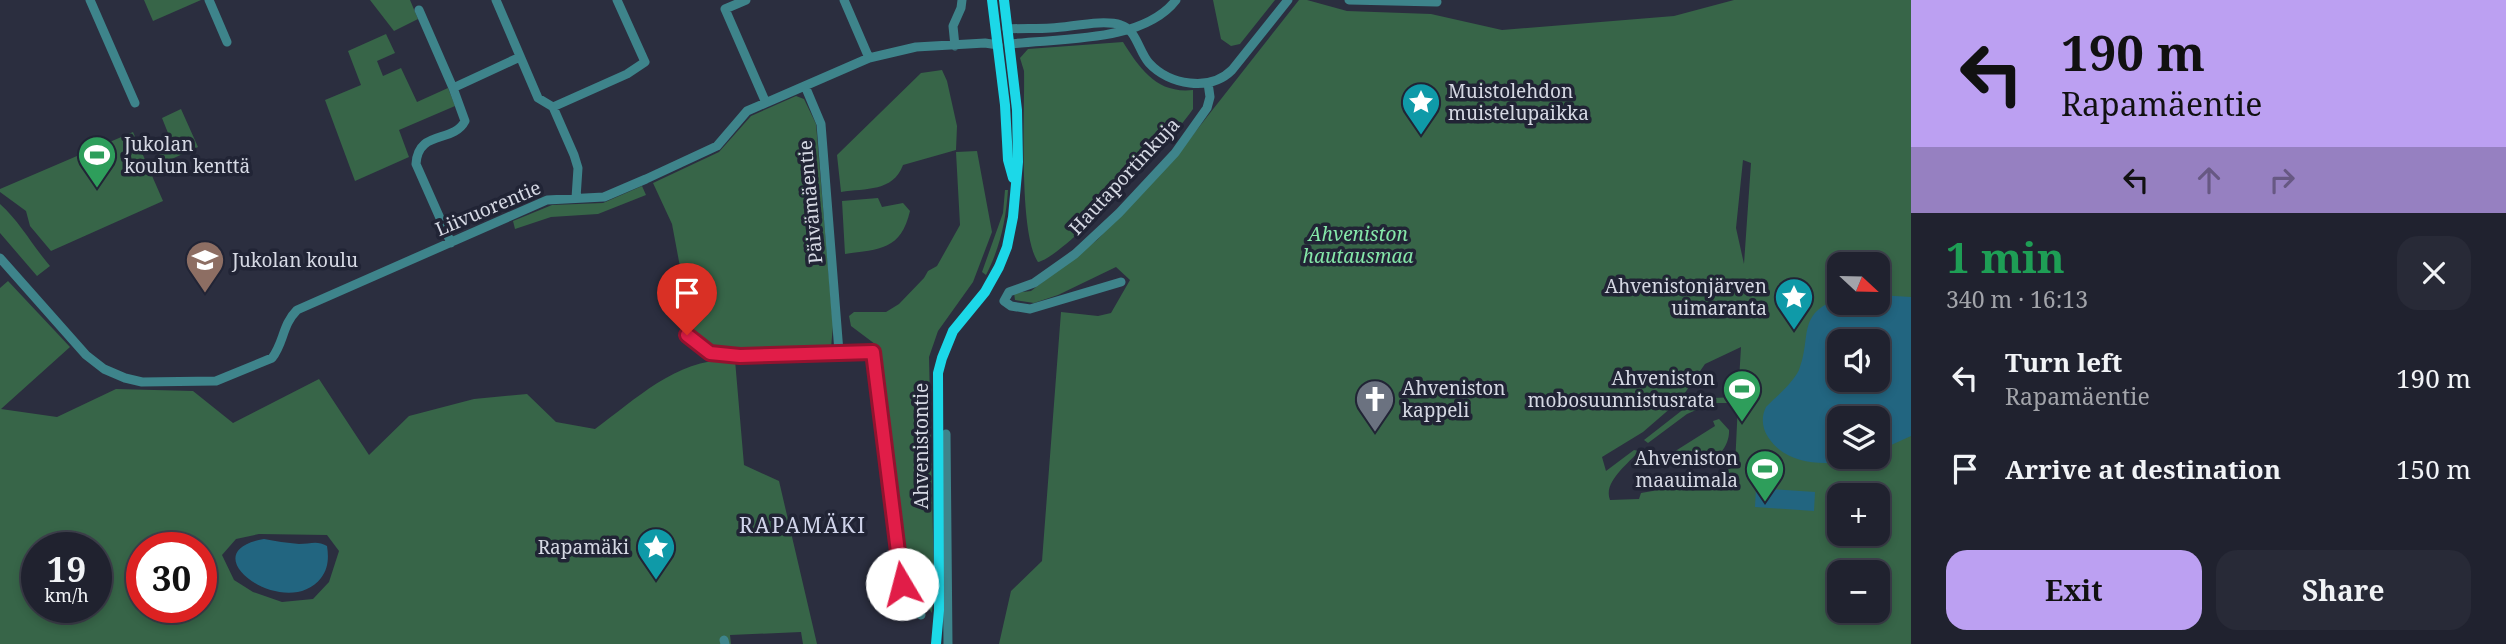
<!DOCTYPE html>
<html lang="en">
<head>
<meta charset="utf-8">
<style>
	body { margin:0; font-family:"Noto Serif",serif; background:#282a37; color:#f1f3f6; height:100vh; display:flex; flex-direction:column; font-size:26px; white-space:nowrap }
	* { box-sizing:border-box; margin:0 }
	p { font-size:23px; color:#a2a4aa }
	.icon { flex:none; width:38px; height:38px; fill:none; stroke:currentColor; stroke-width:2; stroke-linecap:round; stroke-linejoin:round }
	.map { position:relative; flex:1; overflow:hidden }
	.drawer { display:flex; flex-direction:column; background:#20222f; width:595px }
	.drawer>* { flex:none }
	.hud { background:#bca0f2; color:#111; overflow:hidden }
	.needle { width:46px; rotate:112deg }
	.tools { position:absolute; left:1827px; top:252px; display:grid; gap:14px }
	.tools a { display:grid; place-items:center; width:63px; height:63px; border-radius:14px; background:#20222f; box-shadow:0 4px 10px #0003,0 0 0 2px #3d3f4b; font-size:35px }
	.speed { position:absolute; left:21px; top:532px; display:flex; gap:14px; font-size:35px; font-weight:700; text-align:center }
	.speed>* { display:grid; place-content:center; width:91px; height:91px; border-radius:50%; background:#20222f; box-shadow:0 4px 10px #0003,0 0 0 2px #3d3f4b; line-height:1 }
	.speed small { font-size:18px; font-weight:400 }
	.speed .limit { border:10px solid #d22; background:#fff; color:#111 }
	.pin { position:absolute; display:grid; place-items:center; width:60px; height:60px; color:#fff; margin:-72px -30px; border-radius:50% 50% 50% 0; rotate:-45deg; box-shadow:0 0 7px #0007 }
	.pin .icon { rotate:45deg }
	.me { position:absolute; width:77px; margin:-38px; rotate:352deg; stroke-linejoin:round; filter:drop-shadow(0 0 5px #0008) }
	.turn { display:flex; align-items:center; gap:24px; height:147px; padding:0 35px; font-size:32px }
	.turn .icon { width:91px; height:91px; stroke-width:2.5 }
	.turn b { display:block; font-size:49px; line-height:60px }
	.lanes { display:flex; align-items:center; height:66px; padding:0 35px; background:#0003; justify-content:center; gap:35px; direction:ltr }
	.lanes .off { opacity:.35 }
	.round { display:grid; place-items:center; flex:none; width:74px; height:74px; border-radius:21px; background:#282a37 }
	.head { display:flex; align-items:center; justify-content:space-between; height:119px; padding:0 35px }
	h1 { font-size:42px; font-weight:700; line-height:52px; color:#1e9e55 }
	.primary-button { display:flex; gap:14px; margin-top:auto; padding:14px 35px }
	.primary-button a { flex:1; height:80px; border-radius:21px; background:#bca0f2; color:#111; font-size:28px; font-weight:700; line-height:80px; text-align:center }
	.primary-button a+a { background:#282a37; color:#f1f3f6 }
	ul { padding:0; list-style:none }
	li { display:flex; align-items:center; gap:21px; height:91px; padding:0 35px }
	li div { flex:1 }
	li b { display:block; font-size:26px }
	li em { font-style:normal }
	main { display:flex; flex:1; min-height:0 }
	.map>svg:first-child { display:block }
	.green { fill:#376548; fill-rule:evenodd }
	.water { fill:#226580; fill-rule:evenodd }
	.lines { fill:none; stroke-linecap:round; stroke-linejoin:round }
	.minor { stroke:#3e848b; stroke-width:9 }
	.major { stroke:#1cd8e8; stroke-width:10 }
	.route-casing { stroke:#92132f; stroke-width:18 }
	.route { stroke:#e11d48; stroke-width:12 }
	.labels { text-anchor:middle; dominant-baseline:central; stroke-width:7; stroke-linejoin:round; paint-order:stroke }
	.poi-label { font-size:19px; fill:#d5d8e3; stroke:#212435; text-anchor:start }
	.street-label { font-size:19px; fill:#d5d8e3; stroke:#212435 }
	.park-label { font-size:19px; font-style:italic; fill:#85e7a9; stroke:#212435 }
	.neighbourhood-label { font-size:21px; letter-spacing:2px; fill:#d0d4ea; stroke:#212435 }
</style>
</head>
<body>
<main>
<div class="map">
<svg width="1911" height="644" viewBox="0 0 1911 644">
	<rect width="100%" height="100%" fill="#2b2e3f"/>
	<path class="green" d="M144,0H201L153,21Z
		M370,0H410L418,19L394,31Z
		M1213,0H1275L1240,44L1231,46L1221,39Z
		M1299,0H1307L1347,11L1431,14L1502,30L1674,16L1734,0H1911V644H999L1011,591L1042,561L1061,312L1098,316L1111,313L1130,280L1116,267L1058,295L1034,303L1015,300L1014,293L1031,291L1097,240L1177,155ZM1743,160L1751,163L1744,264L1736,228ZM1839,264H1878V303H1839ZM1839,341H1878V380H1839ZM1741,347L1738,397L1712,398V403H1738L1735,466L1718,475L1714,487L1681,486L1641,493L1639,499L1610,500C1603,482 1627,465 1639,451L1634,450L1606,471L1602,457L1643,432L1680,400L1705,364ZM1839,418H1878V457H1839ZM1839,495H1878V534H1839ZM1839,572H1878V611H1839Z
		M386,34L395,53L377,61L383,76L401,68L417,102L448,88L455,106L399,130L409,157L355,181L325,100L361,85L348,51Z
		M1123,42C1140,69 1157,94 1193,90V109C1174,137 1065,257 1038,262C1018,233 1025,111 1024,71L1020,58L1028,49Z
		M942,70L947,81L957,126L956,150L903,165C893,192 866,188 841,192L837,155L921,73Z
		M796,96L804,99L816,124L833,325L831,348L739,350L711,348L692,331L672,224L653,183L719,152L751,116Z
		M181,109L198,147L163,163L155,145L170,138L162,118Z
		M133,132L163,201L51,251L30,226L26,211L0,192V189Z
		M977,151L992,232L973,282L938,331L929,357L934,580L932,613L913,585L906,567L879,347L851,326L849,316L854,312H886L899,304L924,278L928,271L937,266L960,225L956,152Z
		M642,186L646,195L598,214L551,217L515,229L513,221L552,205L603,203Z
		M1005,190H1008C1006,220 1000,248 986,275L982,272L1003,213Z
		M878,198L882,207L903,203L910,211C901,250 880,249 845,254L842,201Z
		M0,204C20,222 32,245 50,266L37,276L0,233Z
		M8,281L70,347L1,409L57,417L116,389L193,391L233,423L319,379L369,455L409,416L474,399L527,394L556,422L595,429C638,398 678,357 735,360L744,465L779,481L817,644H803L801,632L730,635L731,644H0V288ZM259,534L327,535L339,551L329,582L313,599L282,602L253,592L234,580L222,555L236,539ZM37,548H96V607H37ZM142,548H201V607H142Z
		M1699,399H1707L1710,404L1687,414L1648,443L1644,440L1694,401Z
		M1719,419L1729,430C1730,444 1718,461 1703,463C1694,464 1683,461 1674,461L1669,455L1715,426L1713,421Z"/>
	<path class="water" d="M1878,295L1911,297V436L1878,451V418H1839V457H1869C1836,465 1789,470 1768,437C1762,428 1761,417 1766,407C1777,396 1792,384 1799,370C1812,338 1796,313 1839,299V303H1878ZM1839,341H1878V380H1839Z
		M1756,488L1815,492L1814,511L1755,507Z
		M264,539C275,541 287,543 299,544C310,544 317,540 327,546C329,558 328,569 321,578C286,623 187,552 264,539Z"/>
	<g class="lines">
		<path class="minor" d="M90,0L135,103
			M209,0L227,42
			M496,0L538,98L553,107L574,155L578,168L576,198
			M746,0L725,9L766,103
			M844,0L869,58
			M1349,0L1437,2
			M419,10L453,88L465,121C453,144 418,129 416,164L451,243
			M1007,29C1022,28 1036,29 1051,28C1071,27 1103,19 1121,25C1136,29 1139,52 1149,63C1169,85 1210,92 1232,70L1288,0
			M1010,44C1060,38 1143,43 1176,0
			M955,46L953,26L961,8L962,0
			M805,86L821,124L839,352
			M453,88L520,57
			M553,107L627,74L645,62L617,0
			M0,258L86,355L104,369L125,378L142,382L216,381L272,358C284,343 282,325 297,310L547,200L604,197L646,179L717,146L747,111L869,58L916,47L985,43L998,45
			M1121,282L1030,309L1011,306L1004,301L1009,292L1034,283L1075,254L1119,213L1175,153L1207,108L1210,97L1208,83
			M687,335L710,353L740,356L873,352L900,576L905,592L921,615
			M946,434L948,644
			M724,640L725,644"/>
		<path class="major" d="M992,0L1005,105L1008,160L1013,178
			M936,644L939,610L938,373L942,358L953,331L985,292L999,267L1007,247L1013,217L1018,162L1017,110L1004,0"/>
	</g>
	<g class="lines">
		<g class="route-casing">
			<path id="route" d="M687,335L710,353L740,356L873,352L902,584"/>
		</g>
		<use href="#route" class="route"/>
	</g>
	<defs>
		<g id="sight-pin" transform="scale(2.0125)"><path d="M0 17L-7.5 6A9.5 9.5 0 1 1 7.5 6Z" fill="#0f9aa8" stroke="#212435"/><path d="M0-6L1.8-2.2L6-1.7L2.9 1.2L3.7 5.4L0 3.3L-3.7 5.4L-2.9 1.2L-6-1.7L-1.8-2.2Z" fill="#fff"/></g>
		<g id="stadium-pin" transform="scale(2.0125)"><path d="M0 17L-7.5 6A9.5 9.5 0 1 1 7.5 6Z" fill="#2e9e5b" stroke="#212435"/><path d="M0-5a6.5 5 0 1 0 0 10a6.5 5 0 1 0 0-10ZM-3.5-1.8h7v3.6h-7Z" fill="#fff"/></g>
		<g id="school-pin" transform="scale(2.0125)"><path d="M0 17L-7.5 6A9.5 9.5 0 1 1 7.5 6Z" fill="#8d6e63" stroke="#212435"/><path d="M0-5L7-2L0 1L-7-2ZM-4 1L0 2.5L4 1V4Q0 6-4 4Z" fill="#fff"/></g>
		<g id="church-pin" transform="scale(2.0125)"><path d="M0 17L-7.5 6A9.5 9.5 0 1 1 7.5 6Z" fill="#6b7280" stroke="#212435"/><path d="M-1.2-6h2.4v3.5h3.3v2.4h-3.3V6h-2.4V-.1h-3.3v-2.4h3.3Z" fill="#fff"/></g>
	</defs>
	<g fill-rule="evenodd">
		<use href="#sight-pin" x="1421" y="102"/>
		<use href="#stadium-pin" x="97" y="155"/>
		<use href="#school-pin" x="205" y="260"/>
		<use href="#sight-pin" x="1794" y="297"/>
		<use href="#stadium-pin" x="1742" y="389"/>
		<use href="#church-pin" x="1375" y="399"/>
		<use href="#stadium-pin" x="1765" y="469"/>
		<use href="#sight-pin" x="656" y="547"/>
	</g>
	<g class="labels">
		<g class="poi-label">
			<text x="1448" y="91">Muistolehdon<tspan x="1448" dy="22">muistelupaikka</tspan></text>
			<text x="124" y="144">Jukolan<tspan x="124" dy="22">koulun kenttä</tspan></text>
			<text x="232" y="260">Jukolan koulu</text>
			<text x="1767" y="286" text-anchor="end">Ahvenistonjärven<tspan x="1767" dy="22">uimaranta</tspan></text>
			<text x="1715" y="378" text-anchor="end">Ahveniston<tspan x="1715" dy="22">mobosuunnistusrata</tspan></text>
			<text x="1402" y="388">Ahveniston<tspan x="1402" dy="22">kappeli</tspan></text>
			<text x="1738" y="458" text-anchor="end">Ahveniston<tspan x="1738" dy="22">maauimala</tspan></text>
			<text x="629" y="547" text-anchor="end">Rapamäki</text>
		</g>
		<g class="street-label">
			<text transform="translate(1124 176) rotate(-47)">Hautaportinkuja</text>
			<text transform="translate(810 202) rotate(-95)">Päivämäentie</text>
			<text transform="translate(488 208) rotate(-23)">Liivuorentie</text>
			<text transform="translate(921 446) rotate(-90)">Ahvenistontie</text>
		</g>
		<g class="park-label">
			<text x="1358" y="234">Ahveniston<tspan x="1358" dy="22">hautausmaa</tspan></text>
		</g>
		<g class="neighbourhood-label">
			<text x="803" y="525">RAPAMÄKI</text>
		</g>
	</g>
</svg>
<div class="tools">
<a><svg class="needle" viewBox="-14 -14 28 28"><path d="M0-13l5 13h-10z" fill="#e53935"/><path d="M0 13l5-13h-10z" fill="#a2a4aa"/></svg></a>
<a><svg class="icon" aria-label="sound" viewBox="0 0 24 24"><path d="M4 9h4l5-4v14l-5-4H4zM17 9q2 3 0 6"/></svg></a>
<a><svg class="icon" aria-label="layers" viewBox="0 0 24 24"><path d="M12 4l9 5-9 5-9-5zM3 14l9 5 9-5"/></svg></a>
<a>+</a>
<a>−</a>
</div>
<div class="speed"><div>19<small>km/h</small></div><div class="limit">30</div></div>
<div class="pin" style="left:687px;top:335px;background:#d93025"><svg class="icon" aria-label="arrive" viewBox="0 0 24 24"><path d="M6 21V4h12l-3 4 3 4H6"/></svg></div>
<svg class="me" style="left:902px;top:584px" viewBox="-20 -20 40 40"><circle r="19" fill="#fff"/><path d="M0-13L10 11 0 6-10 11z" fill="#e11d48"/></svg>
</div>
<section class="drawer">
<div class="hud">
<div class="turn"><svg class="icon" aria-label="left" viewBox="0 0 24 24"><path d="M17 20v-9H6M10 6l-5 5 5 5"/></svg><div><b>190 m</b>Rapamäentie</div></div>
<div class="lanes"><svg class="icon" aria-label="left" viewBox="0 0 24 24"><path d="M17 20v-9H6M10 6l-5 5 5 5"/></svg><svg class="icon off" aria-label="ahead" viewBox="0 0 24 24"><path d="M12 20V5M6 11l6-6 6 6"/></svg><svg class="icon off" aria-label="right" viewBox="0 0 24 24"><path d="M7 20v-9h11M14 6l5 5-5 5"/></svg></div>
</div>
<div class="head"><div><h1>1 min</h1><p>340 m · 16:13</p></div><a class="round"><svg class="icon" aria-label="close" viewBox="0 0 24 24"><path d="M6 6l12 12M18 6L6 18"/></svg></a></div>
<ul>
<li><svg class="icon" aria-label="left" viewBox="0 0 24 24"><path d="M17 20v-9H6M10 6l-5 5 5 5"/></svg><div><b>Turn left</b><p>Rapamäentie</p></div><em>190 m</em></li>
<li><svg class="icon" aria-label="arrive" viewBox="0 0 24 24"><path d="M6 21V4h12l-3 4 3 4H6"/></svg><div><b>Arrive at destination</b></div><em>150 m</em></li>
</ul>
<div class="primary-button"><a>Exit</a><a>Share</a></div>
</section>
</main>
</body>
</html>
